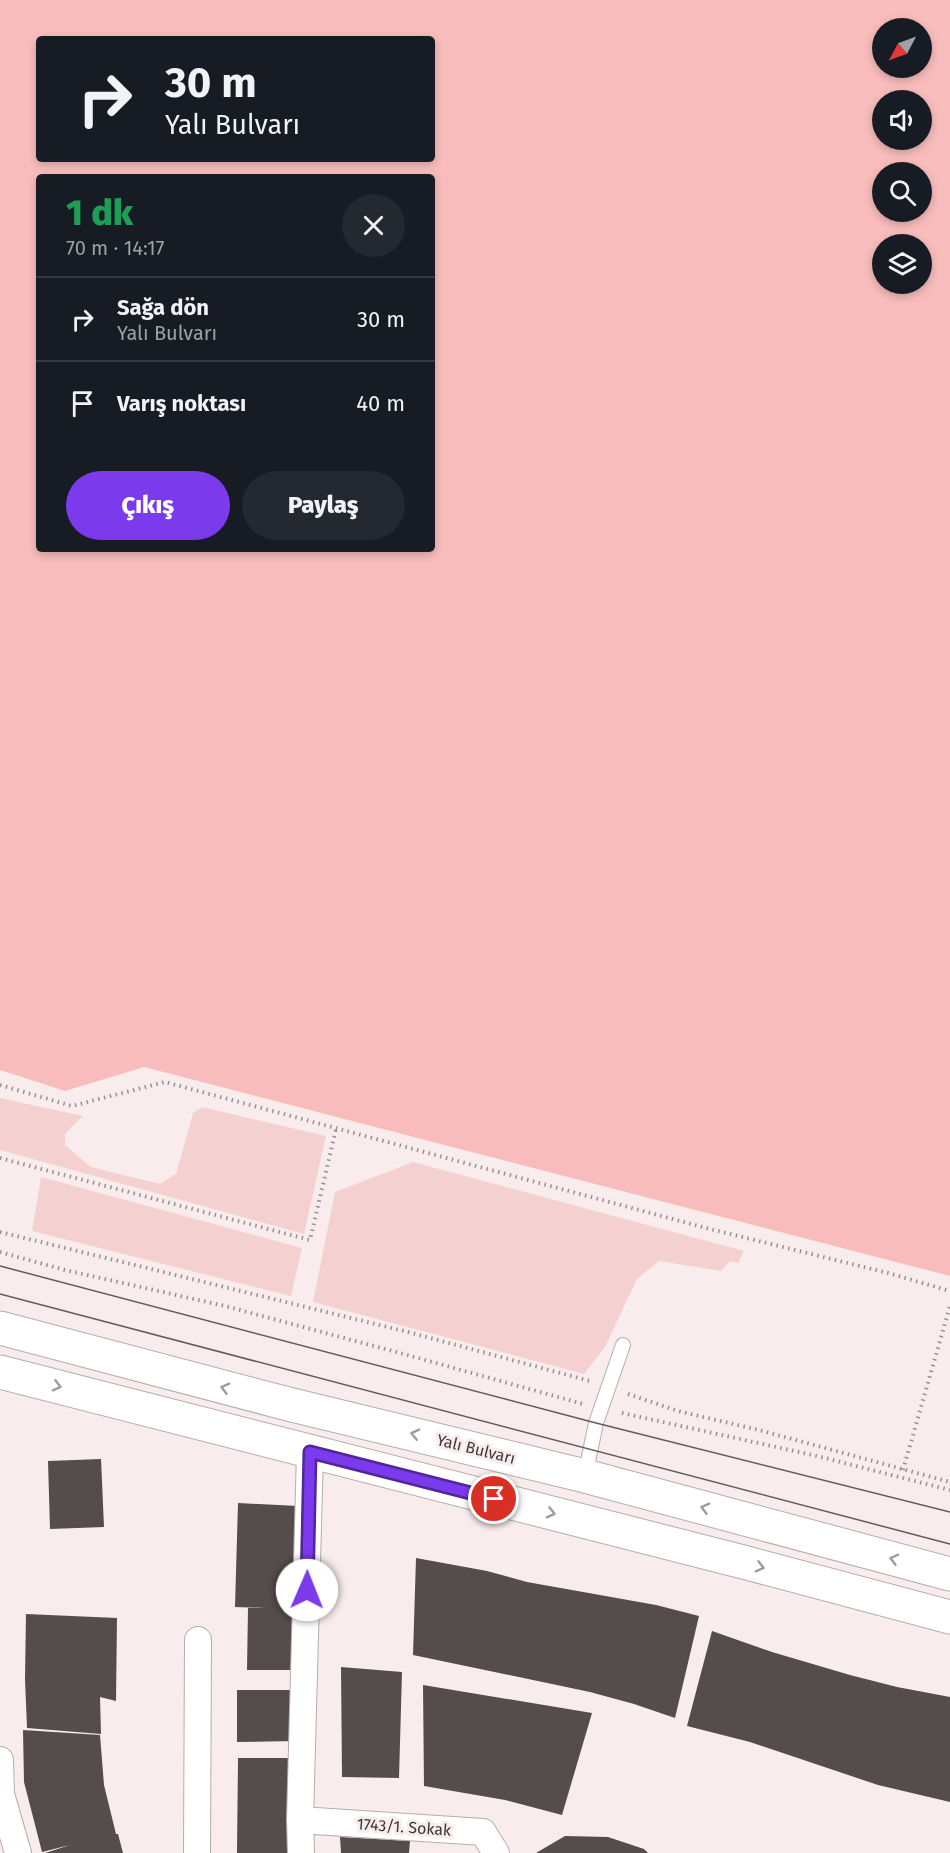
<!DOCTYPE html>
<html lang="tr">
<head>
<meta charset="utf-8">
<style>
	body { margin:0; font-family:"Fira Sans",sans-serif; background:#242831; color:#f1f3f6; height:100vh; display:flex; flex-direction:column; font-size:22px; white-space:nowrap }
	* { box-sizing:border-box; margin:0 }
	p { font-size:20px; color:#9ea1a6 }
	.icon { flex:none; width:33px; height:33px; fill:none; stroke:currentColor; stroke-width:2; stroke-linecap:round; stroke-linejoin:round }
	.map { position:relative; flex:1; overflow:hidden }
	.side { position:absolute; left:36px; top:174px; width:399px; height:378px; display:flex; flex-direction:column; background:#171b24; border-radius:6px; box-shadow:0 3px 9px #0003 }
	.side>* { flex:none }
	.banner { position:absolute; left:36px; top:36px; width:399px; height:126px; border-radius:6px; box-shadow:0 3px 9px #0003; background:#171b24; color:#f1f3f6; overflow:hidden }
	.needle { width:39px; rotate:229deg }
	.tools { position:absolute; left:872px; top:18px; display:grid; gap:12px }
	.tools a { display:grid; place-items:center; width:60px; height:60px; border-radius:50%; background:#171b24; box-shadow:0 3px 9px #0003; font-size:30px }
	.pin { position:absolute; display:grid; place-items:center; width:51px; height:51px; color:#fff; margin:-26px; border:3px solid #fff; border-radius:50%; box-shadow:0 2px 6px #0007 }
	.me { position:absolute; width:66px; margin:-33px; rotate:1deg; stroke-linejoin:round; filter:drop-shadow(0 0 4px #0008) }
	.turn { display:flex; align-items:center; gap:21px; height:126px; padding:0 30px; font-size:27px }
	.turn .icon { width:78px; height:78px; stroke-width:2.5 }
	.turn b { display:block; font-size:42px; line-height:51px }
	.round { display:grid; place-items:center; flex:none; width:63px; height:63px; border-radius:32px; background:#242831 }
	.headline { display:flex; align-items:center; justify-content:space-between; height:102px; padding:0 30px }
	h1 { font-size:36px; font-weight:800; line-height:45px; color:#1e9e55 }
	.button { display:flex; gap:12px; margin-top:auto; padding:12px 30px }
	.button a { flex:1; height:69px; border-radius:36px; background:#7c3aed; color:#fff; font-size:24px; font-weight:800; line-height:69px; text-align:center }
	.button a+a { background:#242831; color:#f1f3f6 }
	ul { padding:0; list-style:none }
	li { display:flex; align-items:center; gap:18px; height:84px; padding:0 30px; border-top:2px solid #363941 }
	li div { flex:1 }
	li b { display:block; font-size:22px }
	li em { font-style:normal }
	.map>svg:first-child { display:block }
	.green { fill:#f4d1d0 }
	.water { fill:#f8bcbc; fill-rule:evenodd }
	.building { fill:#554c4c }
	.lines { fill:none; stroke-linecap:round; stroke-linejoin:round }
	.service-casing { stroke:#b7acac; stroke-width:16 }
	.minor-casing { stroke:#b7acac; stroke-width:28 }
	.primary-casing { stroke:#b7acac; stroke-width:35 }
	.path { stroke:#97908f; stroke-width:4; stroke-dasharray:1.5 4.5; stroke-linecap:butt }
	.service { stroke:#fff; stroke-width:14 }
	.minor { stroke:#fff; stroke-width:26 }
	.primary { stroke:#fff; stroke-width:33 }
	.tram { stroke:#615c5b; stroke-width:1.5 }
	.oneway { stroke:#9e9c9c }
	.route-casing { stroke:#51269a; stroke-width:15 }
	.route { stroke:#7c3aed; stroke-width:10 }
	.labels { text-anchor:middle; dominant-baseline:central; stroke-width:6; stroke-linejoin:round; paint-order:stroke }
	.street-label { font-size:16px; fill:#3d3938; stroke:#f8edec }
</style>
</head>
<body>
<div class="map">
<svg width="950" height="1853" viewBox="0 0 950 1853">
	<rect width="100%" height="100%" fill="#f8edec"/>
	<path class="green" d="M0,1098L83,1116L65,1134V1145L91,1167L160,1184L176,1174L193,1113L202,1107L326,1136L304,1234L0,1150Z
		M413,1162L744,1251L738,1263L730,1261L721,1271L659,1261L637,1279L605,1347L584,1374L313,1302L335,1192Z
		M41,1177L302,1248L291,1296L32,1231Z"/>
	<path class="water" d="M0,0H950V1276L144,1067L65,1091L0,1070ZM882,28H921V68H882ZM39,39H432V159H39ZM882,100H921V140H882ZM882,172H921V212H882ZM39,177H432V549H39ZM882,244H921V284H882Z"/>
	<path class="building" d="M101,1459L104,1527L50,1529L48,1461Z
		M238,1503L298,1506L294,1670H247L248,1608H266L235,1607Z
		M416,1558L487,1571L527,1582L656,1605L699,1616L675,1718L634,1704L590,1692L413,1655Z
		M26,1614L117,1618L116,1701L100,1697L101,1734L27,1728L25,1679Z
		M712,1631L772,1652L850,1675L897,1687L950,1697V1802L878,1785L750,1742L687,1726Z
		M341,1667L402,1672L399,1778L342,1777Z
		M423,1685L592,1713L562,1815L505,1800L424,1786Z
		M237,1690H295L296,1741L237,1742Z
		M23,1730L100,1735L104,1785L116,1834H118L123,1853H45L70,1845L42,1852L24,1782Z
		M238,1758H295V1853H237Z
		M565,1836L608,1837L644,1849L648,1853H536Z
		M340,1837L410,1841L409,1853H341Z"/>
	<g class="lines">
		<g class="service-casing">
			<path id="service" d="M585,1476L596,1423L623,1345"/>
		</g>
		<g class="minor-casing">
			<path id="minor" d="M0,1760L1,1794L18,1853
				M300,1820L483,1832L496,1853
				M197,1853L198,1640
				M301,1853L300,1820L310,1452"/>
		</g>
		<g class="primary-casing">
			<path id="primary" d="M0,1328L288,1404L585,1476L950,1574
				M0,1372L747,1563L950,1617"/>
		</g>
		<path class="path" d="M0,1085L72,1106L165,1082L706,1228L888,1273L950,1291
			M0,1158L310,1240L336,1129
			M0,1232L408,1332L590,1381
			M0,1252L65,1270L225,1306L400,1353L583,1404
			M628,1394L678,1411L759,1430L950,1482
			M622,1413L817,1456L950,1490
			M903,1470L950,1306"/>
		<use href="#service" class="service"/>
		<use href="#minor" class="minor"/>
		<use href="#primary" class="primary"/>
		<path class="tram" d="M0,1266L596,1423L950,1512
			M0,1294L950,1544"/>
	</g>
	<defs><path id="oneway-chevron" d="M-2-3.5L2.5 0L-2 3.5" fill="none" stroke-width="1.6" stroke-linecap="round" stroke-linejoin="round" transform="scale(1.5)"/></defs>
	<g class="oneway">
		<use href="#oneway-chevron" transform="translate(57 1386) rotate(14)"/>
		<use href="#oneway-chevron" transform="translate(225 1388) rotate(-165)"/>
		<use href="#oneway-chevron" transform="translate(415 1434) rotate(-167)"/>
		<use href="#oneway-chevron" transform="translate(705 1508) rotate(-165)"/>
		<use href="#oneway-chevron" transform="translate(551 1513) rotate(14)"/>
		<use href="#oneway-chevron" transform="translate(894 1559) rotate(-165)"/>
		<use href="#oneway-chevron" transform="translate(760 1567) rotate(15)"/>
	</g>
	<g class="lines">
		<g class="route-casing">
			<path id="route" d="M307,1590L310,1452L494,1499"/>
		</g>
		<use href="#route" class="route"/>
	</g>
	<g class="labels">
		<g class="street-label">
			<text transform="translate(476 1449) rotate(14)">Yalı Bulvarı</text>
			<text transform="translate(404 1827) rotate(4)">1743/1. Sokak</text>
		</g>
	</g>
</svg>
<div class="tools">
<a><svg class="needle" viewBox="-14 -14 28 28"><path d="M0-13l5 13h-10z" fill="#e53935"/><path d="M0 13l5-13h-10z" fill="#9ea1a6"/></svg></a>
<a><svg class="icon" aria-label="sound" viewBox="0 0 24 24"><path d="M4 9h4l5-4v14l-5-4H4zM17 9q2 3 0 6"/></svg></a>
<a><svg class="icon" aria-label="search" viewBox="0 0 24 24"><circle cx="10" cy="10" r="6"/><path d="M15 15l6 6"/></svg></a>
<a><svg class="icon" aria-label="layers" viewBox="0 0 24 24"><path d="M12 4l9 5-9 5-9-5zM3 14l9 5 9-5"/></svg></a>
</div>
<div class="pin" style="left:494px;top:1499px;background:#d93025"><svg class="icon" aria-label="arrive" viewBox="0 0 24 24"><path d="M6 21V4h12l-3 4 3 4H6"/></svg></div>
<svg class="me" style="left:307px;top:1590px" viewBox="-20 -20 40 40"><circle r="19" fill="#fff"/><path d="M0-13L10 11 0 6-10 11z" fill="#7c3aed"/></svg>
<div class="banner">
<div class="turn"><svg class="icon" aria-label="right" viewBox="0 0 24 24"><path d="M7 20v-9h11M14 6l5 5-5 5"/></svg><div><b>30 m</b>Yalı Bulvarı</div></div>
</div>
<section class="side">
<div class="headline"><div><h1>1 dk</h1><p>70 m · 14:17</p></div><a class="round"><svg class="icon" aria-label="close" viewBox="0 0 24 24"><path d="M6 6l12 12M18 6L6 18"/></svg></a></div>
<ul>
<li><svg class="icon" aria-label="right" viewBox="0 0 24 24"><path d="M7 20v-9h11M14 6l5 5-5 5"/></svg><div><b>Sağa dön</b><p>Yalı Bulvarı</p></div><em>30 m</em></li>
<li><svg class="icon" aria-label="arrive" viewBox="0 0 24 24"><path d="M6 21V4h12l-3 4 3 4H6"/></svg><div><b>Varış noktası</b></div><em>40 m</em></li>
</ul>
<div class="button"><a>Çıkış</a><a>Paylaş</a></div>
</section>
</div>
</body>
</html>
